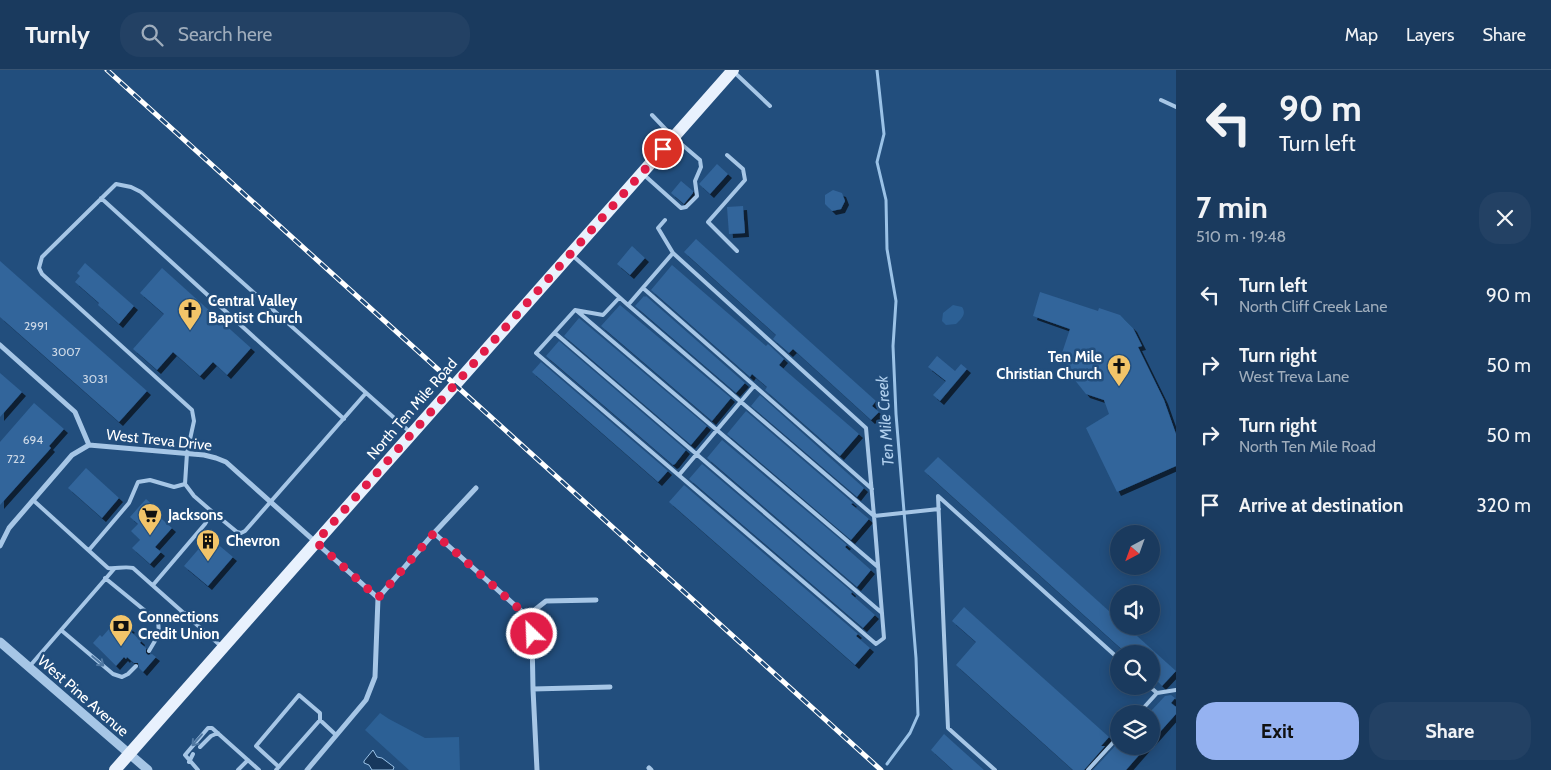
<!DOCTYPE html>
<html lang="en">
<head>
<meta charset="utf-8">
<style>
	body { margin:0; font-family:Cabin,sans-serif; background:#234164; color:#f1f3f6; height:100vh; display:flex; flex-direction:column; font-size:19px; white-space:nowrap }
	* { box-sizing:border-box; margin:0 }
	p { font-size:16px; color:#9fadbc }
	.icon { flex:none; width:28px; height:28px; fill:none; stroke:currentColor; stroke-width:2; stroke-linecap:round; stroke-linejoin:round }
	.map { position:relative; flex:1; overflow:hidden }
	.panel { display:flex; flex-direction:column; background:#1a3a5e; width:375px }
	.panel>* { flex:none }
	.hud { background:#1a3a5e; color:#f1f3f6; overflow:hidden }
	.needle { width:32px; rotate:221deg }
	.tools { position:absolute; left:1110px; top:455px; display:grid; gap:10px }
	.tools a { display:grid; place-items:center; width:50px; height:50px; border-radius:50%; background:#1a3a5e; box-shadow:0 2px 12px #0003,0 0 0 1px #385473; font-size:25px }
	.pin { position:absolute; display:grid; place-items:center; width:42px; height:42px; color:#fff; margin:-21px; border:2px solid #fff; border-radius:50%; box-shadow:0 1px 5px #0007 }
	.me { position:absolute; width:55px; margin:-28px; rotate:336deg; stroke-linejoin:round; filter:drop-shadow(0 0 4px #0008) }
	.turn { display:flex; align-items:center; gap:18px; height:105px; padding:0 20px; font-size:22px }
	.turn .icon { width:65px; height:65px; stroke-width:2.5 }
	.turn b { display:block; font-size:35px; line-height:42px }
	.round { display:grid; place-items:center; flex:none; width:52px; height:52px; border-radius:20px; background:#234164 }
	.head { display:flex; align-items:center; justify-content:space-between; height:85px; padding:0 20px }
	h1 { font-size:30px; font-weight:700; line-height:38px }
	.primary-button { display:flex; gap:10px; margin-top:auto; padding:10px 20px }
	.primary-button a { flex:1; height:58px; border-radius:20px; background:#95b2f1; color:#111; font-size:20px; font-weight:700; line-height:58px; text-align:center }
	.primary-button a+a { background:#234164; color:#f1f3f6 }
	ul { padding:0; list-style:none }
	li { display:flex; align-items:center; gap:15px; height:70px; padding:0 20px }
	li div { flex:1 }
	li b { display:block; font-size:19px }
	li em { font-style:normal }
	header { display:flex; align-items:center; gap:30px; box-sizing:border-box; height:70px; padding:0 25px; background:#1a3a5e; border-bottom:1px solid #385473 }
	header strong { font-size:24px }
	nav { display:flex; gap:28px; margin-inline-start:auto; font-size:18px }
	.search { width:350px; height:45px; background:#234164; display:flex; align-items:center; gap:12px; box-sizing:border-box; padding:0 18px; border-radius:20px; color:#9fadbc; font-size:19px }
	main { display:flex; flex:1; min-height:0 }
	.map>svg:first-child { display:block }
	.green { fill:#2c6095 }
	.water { fill:#17385d; stroke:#9ac2e7 }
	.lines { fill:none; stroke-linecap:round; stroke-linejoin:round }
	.stream { stroke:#9ac2e7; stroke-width:3 }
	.building { fill:#32659b; filter:url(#shadow) }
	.service { stroke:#a6c6e6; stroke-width:4 }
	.minor { stroke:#a6c6e6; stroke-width:5 }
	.tertiary { stroke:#a6c6e6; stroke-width:9 }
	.primary { stroke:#e8f1fd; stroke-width:12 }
	.rail-casing { stroke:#fff; stroke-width:5 }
	.rail { stroke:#224e7d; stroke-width:3; stroke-dasharray:9; stroke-linecap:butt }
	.oneway { stroke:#5078a2 }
	.route { stroke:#e11d48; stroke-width:9; stroke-dasharray:0 16.2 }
	.labels { text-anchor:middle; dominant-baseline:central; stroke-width:5; stroke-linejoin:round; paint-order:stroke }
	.number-label { font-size:12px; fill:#ccd8e6 }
	.poi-label { font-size:15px; font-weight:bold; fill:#fff; stroke:#224e7d; text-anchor:start }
	.street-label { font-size:15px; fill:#fff; stroke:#224e7d }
	.water-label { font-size:16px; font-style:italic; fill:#b1d0ee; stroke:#224e7d }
</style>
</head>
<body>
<header>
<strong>Turnly</strong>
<div class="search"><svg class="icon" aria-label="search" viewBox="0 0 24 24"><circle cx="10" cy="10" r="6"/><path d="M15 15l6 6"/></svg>Search here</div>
<nav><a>Map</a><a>Layers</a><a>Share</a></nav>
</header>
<main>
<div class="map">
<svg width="1176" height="700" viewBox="0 0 1176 700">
	<defs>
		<filter id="shadow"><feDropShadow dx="4" dy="4" stdDeviation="0" flood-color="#0009"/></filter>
	</defs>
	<rect width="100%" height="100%" fill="#224e7d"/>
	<path class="green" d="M953,235L962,237C967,244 961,249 956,254L946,255L942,251L943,243Z
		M380,643L389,649L425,668L459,667L460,700H409L365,660Z"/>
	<path class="water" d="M373,680L377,687L382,688L394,697L393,700H372L369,695L364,693V691Z"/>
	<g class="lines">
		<path class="stream" d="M877,0L884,64L877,92L886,130L887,179L896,231L893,276L896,344L916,588L918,645L910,663L887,694"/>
	</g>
	<path class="building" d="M717,94L728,104L710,124L699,114Z
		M681,111L693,121V123L684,134L671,123Z
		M833,120L842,123L845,131L841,139L832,141L825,134V125Z
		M743,136L745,163L729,164L727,137Z
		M696,169L876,331L872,336L879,342L871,350L793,279L789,283L773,269L776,265L684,182Z
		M632,176L645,188L630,205L617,194Z
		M0,191L147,321L119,352L0,247Z
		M85,193L134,236L119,254L98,235L99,233L75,212L80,206L77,203Z
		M672,195L766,276L768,274L784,289L779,295L859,364L840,386L765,320L767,317L752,304L750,307L651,220Z
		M162,198L251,278L227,305L213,292L200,306L173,282L157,300L133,279L164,244L140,223Z
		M1040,222L1098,241L1099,238L1120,245L1133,258L1142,276L1138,277L1164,330L1176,364V396L1117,422L1086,358L1109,344L1104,330L1086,324L1074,309L1062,283L1070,259L1033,246Z
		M644,226L645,227L646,226L745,313L736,323L635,236Z
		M620,235L731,328L712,351L601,256Z
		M579,248L707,356L691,375L564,266Z
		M559,271L686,380L675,394L673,395L546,286Z
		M937,286L955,301L961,294L967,299L940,331L933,325L946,311L928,297Z
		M541,292L668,401L658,412L532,302Z
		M0,303L22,322L0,347Z
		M760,325L864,418L857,427L751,336Z
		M34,333L64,359L49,376L51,378L0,435V372Z
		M746,341L853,433L851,434L869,449L851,470L727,364Z
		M722,370L847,475L845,477L871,500L857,517L707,388Z
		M938,387L1119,550V556H1126L1176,601L1162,616L1151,605V584H1127L924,401Z
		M702,394L852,522L851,524L875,545L863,558L689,409Z
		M86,398L119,428L102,448L68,418Z
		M684,415L858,564L856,566L870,578L855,595L669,432Z
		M146,429L158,440L155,443L172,458L155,477L161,482L150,494L132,478L140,470L131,461L138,454L130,447Z
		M209,467L233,487L208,516L184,496Z
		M964,537L1109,667L1101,676H1105L1084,700H1073L956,595L976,572L952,551Z
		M116,551L121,555L124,552L131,559L129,560L141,571L140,573L146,578V583L148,585L152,584L156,587L143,602L139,598L138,593H134L127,587L126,589L124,587L116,596L93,573L100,565L102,567Z
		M1171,625L1175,628L1171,633L1176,637V644L1151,672V641L1165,626Z
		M944,664L984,700H953L931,680Z
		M1115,676H1147L1126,700H1093Z"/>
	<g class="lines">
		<path class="service" d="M734,2L770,36
			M1161,30L1176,37
			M727,85L743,99L745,110L708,152L737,181
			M643,104L681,138L686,137L697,126L695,111L701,97L700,90L673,67L652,45
			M101,128L344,349
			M665,150L658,158L673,183
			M572,185L628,235L874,446L884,568L876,574L536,283L575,240L603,245L619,228
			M643,218L872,419
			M628,235L673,183L866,358L874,446L939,439
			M577,241L878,497
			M555,263L882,543
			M679,405L754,316
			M33,430L108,498C117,499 124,496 133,498L222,577
			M209,439L237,462L241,463L245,461L366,323
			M89,480L129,433L138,412L150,410L174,417L185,414L187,383L194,351L192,340L42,204L39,198L42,187L116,114L131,117L141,122L410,362
			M105,508L154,548L158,549L185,543
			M153,515L205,454L209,447V439L194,426L185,414
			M61,560L113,604L122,607L128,604L136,596
			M149,581L159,564L158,549
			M29,597L114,499
			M1149,616L1157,623
			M1138,644L1157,623L1176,620
			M200,677L211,666L218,663
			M189,692L193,684
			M279,697L256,676L299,625L320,643V650
			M198,700L185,685L208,658H212L259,700
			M238,700L248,690
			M276,700L320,650L336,665
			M995,700L948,658L938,426L1119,589
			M1088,700L1119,666"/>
		<path class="minor" d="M0,275L75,342L89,375
			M89,375L204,385L216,388L226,392L378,528
			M434,463L527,546
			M0,476L9,458L72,385L89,375
			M527,546L532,564L533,619L537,700
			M527,546L546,531L596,530
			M533,619L610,617
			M649,698L651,700
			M307,700L366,630L375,607L378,528L434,463L476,418"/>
		<path class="tertiary" d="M0,572L148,700"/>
		<path class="primary" d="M115,700L733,0"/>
		<g class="rail-casing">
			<path id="rail" d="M107,0L881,700"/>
		</g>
		<use href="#rail" class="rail"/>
	</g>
	<defs><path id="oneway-shaft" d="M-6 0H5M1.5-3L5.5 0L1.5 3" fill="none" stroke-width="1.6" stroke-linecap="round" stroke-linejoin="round" transform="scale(1.25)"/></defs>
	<g class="oneway">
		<use href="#oneway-shaft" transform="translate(98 591) rotate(40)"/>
		<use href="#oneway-shaft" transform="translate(197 670) rotate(131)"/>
	</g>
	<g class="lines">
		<path class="route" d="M532,564L527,546L434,463L378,528L316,472L663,79"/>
	</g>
	<defs>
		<g id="church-pin" transform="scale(1.25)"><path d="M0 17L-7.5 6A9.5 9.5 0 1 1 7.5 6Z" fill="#f2c469" stroke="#224e7d"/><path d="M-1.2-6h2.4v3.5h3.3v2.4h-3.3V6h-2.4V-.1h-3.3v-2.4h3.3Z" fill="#111"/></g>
		<g id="supermarket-pin" transform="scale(1.25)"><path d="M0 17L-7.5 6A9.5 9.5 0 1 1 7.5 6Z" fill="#f2c469" stroke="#224e7d"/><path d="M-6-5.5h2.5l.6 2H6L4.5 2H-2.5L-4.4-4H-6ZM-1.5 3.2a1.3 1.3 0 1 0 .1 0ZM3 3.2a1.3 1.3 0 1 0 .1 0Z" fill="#111"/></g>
		<g id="building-pin" transform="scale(1.25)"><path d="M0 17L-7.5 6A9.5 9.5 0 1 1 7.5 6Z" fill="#f2c469" stroke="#224e7d"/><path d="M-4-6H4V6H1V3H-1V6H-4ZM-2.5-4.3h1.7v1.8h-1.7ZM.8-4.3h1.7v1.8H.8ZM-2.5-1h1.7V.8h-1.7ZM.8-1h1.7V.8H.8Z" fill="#111"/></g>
		<g id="bank-pin" transform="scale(1.25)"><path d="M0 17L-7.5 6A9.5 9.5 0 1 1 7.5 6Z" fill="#f2c469" stroke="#224e7d"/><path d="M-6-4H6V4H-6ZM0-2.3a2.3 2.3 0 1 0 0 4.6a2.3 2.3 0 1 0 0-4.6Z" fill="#111"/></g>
	</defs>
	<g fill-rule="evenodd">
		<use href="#church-pin" x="190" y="240"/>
		<use href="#church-pin" x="1119" y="296"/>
		<use href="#supermarket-pin" x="150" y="445"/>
		<use href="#building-pin" x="208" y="471"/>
		<use href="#bank-pin" x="121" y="556"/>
	</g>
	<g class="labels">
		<g class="number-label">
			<text x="36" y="255">2991</text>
			<text x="66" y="281">3007</text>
			<text x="95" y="308">3031</text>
			<text x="33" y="369">694</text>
			<text x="16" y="388">722</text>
		</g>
		<g class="poi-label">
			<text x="208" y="231">Central Valley<tspan x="208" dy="17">Baptist Church</tspan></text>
			<text x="1102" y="287" text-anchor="end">Ten Mile<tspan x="1102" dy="17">Christian Church</tspan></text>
			<text x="168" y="445">Jacksons</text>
			<text x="226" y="471">Chevron</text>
			<text x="138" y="547">Connections<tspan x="138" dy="17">Credit Union</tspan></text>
		</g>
		<g class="street-label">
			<text transform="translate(412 339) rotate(-49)">North Ten Mile Road</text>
			<text transform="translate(159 370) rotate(6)">West Treva Drive</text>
			<text transform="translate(83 626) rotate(41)">West Pine Avenue</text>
		</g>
		<g class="water-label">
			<text transform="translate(885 351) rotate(-94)">Ten Mile Creek</text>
		</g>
	</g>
</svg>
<div class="tools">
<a><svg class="needle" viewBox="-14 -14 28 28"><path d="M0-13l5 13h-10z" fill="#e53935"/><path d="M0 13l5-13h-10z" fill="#9fadbc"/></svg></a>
<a><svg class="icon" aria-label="sound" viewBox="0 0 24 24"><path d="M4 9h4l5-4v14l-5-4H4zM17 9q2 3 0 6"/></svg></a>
<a><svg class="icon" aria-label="search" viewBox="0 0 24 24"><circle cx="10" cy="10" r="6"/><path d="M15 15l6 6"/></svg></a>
<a><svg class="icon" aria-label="layers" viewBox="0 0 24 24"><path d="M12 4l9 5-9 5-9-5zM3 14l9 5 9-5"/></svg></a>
</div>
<div class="pin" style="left:663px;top:79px;background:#d93025"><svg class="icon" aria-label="arrive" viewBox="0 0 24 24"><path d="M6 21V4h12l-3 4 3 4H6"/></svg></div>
<svg class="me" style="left:532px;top:564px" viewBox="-20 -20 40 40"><circle r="17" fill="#e11d48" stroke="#fff" stroke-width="3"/><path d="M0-11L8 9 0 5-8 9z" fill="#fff"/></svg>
</div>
<section class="panel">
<div class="hud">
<div class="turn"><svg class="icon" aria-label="left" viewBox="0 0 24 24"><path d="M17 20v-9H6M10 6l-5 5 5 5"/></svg><div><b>90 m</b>Turn left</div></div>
</div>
<div class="head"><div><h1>7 min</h1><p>510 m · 19:48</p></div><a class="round"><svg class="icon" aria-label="close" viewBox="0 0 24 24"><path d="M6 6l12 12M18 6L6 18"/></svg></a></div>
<ul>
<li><svg class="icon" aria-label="left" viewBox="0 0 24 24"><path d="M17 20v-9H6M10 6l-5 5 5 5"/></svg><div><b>Turn left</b><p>North Cliff Creek Lane</p></div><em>90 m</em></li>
<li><svg class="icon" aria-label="right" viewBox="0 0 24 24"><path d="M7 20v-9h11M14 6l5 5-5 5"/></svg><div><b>Turn right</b><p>West Treva Lane</p></div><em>50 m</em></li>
<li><svg class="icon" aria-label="right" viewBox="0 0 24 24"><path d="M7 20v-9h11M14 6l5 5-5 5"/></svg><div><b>Turn right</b><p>North Ten Mile Road</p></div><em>50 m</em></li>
<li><svg class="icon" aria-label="arrive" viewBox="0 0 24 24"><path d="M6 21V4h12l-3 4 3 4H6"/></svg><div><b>Arrive at destination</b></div><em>320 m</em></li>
</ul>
<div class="primary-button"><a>Exit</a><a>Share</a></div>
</section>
</main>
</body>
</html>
